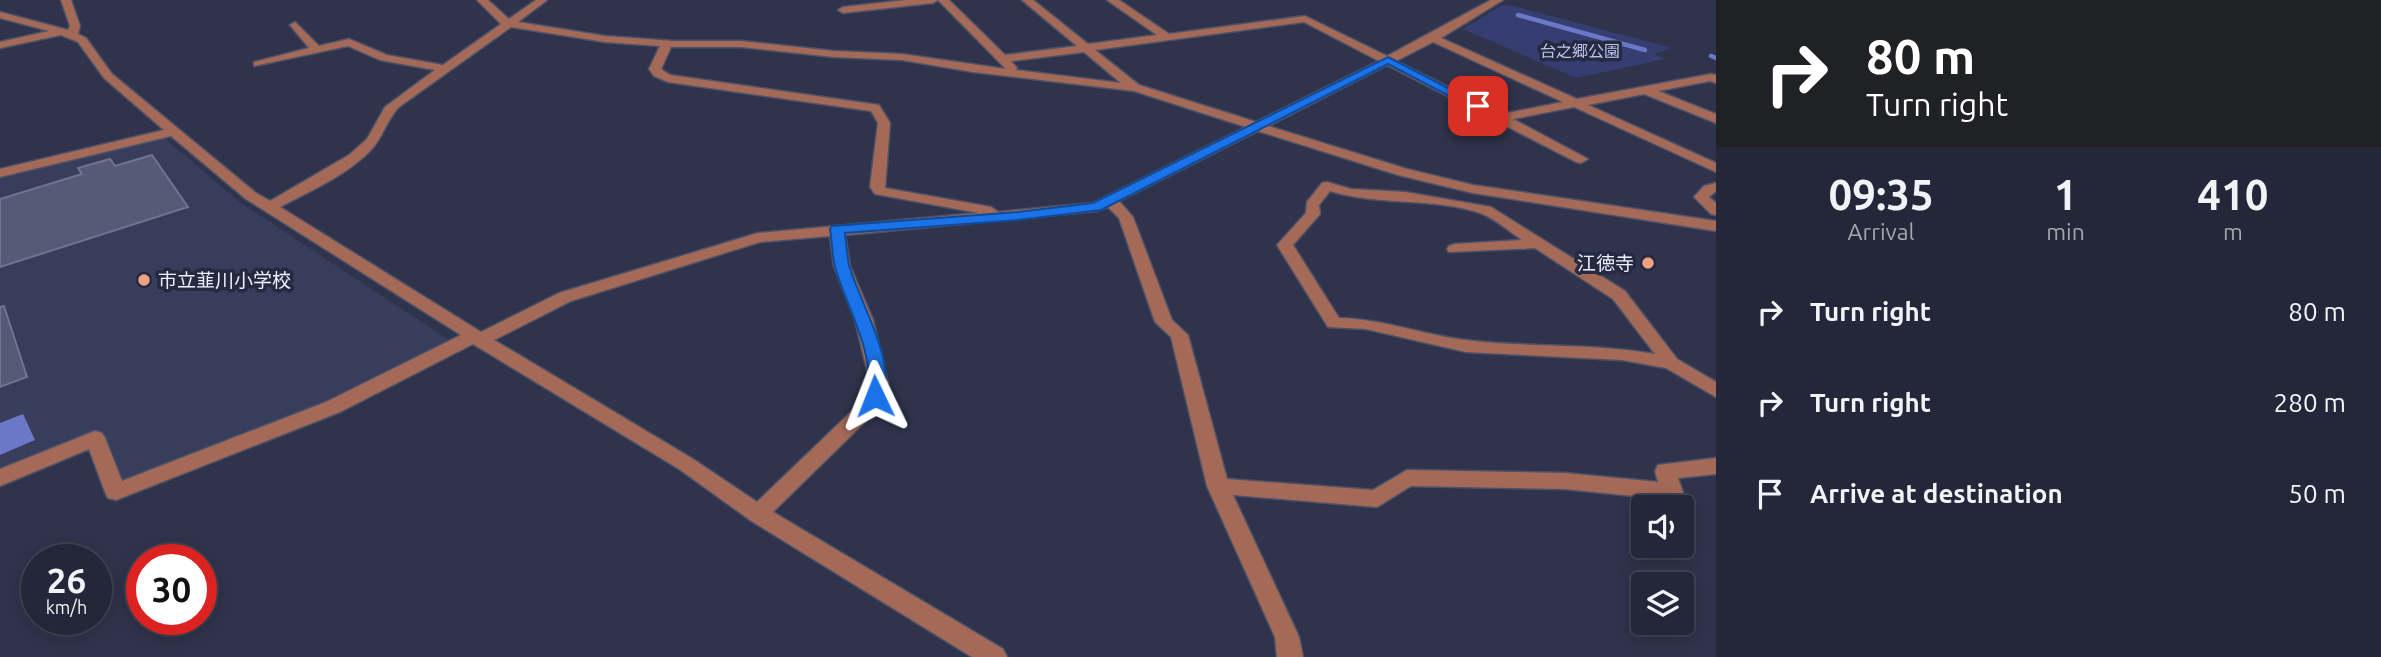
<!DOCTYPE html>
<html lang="en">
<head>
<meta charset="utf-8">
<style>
	body { margin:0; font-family:Ubuntu,"Noto Sans JP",sans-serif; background:#2f3344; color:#f1f3f6; height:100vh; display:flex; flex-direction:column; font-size:26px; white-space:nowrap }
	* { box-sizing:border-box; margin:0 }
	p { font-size:23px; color:#a3a5ae }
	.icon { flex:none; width:38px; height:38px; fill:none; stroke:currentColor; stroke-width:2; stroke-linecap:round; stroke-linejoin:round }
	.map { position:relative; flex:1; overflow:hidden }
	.drawer { display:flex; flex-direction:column; background:#232739; width:665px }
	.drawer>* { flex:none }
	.banner { background:#202124; color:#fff; overflow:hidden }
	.controls { position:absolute; left:1631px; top:495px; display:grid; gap:14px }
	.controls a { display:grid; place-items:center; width:63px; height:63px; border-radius:7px; background:#232739; box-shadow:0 4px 18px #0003,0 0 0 2px #404453; font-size:35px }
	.speed { position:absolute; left:21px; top:544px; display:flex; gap:14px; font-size:35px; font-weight:700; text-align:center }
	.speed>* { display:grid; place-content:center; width:91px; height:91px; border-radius:50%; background:#232739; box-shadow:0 4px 18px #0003,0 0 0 2px #404453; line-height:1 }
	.speed small { font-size:18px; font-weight:400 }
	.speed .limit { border:10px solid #d22; background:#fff; color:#111 }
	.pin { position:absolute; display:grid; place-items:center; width:60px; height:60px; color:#fff; margin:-30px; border-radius:14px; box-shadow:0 4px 10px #0006 }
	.me { position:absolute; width:77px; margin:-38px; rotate:358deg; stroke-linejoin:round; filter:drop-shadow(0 0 5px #0008) }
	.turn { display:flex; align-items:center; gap:24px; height:147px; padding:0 35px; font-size:32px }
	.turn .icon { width:91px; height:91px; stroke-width:2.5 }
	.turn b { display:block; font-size:49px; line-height:60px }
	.eta { display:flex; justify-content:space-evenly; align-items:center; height:119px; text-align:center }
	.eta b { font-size:42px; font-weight:600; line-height:49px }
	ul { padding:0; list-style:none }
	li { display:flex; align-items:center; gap:21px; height:91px; padding:0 35px }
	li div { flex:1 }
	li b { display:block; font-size:26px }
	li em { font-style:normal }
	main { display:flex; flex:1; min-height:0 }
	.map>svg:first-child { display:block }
	.built { fill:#373d5b }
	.green { fill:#353d71 }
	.water { fill:#6b78c8 }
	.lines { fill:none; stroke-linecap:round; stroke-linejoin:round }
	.stream { stroke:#6b78c8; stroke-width:4.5 }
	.building { fill:#555b75; stroke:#6e7590; stroke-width:2 }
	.minor-casing { stroke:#4d5268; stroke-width:3 }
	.minor { fill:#a56a57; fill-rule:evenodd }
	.route { fill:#1a73e8; stroke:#114b97; stroke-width:2 }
	.poi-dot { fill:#f39f84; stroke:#252a41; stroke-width:2.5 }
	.labels { text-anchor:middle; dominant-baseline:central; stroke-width:7; stroke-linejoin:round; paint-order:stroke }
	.far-park-label { font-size:16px; fill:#bac4ef; stroke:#252a41 }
	.poi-label { font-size:19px; fill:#ebeffe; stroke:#252a41; text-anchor:end }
</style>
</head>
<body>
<main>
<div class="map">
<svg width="1716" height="657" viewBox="0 0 1716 657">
	<rect width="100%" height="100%" fill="#2f344c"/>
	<path class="built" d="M164,138L241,203L449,340L330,403L126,483L121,479L101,430L0,471V175Z"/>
	<path class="green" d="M1502,5L1514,6L1672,48L1654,54L1665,59L1576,78L1463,29Z"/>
	<path class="water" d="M23,414L35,440L0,455V423Z"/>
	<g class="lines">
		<path class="stream" d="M1518,15L1645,50
			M1711,56L1716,58"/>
	</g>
	<path class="building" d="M152,155L188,207L0,267V199L82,174L78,168L110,159L115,166Z
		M4,306L27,377L0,387V307Z"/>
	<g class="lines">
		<g class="minor-casing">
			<path id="minor" d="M61,0H71L80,26L78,34L86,38L112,74L256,193L270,201L349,155L367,139L385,107L435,70L380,60L348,46L254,66V62L309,48L290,25L295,22L319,46L349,39L387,55L443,65L501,24L477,0H488L509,19L536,0H547L518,22L605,36L674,41H741L834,51L902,54L1006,69L938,0H949L1005,55L1077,46L1022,0H1033L1088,44L1157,35L1107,0H1119L1169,34L1305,16L1387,56L1491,0H1503L1441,38L1577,99L1711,74L1716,75V83L1710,81L1658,91L1716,114V123L1644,94L1588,105L1716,163V172L1574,107L1513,119L1588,159L1581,163L1576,162L1387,65L1268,126L1407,169L1473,185L1716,221V231L1473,193L1398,175L1258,131L1119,201L1133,217L1172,320L1188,335L1227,479L1373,490L1407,470L1565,473L1658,482L1655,471L1658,465L1716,458V474L1678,478L1683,492L1680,498L1672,500L1565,489L1411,486L1377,507L1233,495L1299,637L1303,657H1277L1275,637L1207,486L1171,337L1155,322L1119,218L1108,207L1096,211L845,235L850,266L873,320L888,383L885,396L870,417L773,512L1003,649L1007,657H972L750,520L679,469L473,344L340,412L116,500L108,498L105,492L89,449L0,486V469L95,431L102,433L105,438L122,481L326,402L461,335L246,199L171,136L0,177V169L164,130L104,78L78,42L61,35L0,48V42L49,31L0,18V12L68,30L70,26ZM1304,22L1379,61L1256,122L1139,85L1095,50ZM511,27L605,42L660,46L649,69L654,76L668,82L871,111L878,123L870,187L875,194L979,213L758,233L559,293L481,332L280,207C310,191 345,176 369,152C383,139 386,120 399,107ZM1433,42L1563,102L1502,114L1396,61ZM671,47H741L834,57L902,60L973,72L1134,91L1246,127L1093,203L998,212L991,207L885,188L890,123L879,105L670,75L661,69ZM1084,52L1121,83L1015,70L1017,68L1011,61ZM830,236L834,266L855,320L870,383L866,394L856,407L757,502L693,459L494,340L571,301L760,242Z
				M906,0H938L933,3L843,13L838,10L843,7Z
				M1327,182L1351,189L1405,192L1491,207L1625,291L1677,359L1716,382V397L1666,368L1622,360L1466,352L1366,329L1328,327L1277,245L1306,213L1307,202L1322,183ZM1330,191C1378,206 1432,197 1480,213C1494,218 1509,231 1522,240L1455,244L1449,246L1447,249L1449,252L1535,248L1613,299L1655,354C1592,343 1529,348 1466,340C1423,335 1383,319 1339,318L1293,245L1320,214L1319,205Z
				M1716,183V191L1709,197L1716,203V215L1711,214L1694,197L1704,186Z"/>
		</g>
		<use href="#minor" class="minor"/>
	</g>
	<path class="route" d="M1388,57L1483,106L1474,109L1388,64L1101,210L1018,220L845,233C846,243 847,255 849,265C858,299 900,367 881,400H869L866,396C878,358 845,304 835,267C832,255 832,241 830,229L832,226L1018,212L1093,203Z"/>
	<g class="poi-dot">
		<circle cx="1648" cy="263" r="7"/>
		<circle cx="144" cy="280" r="7"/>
	</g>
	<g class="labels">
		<g class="far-park-label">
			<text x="1580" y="51">台之郷公園</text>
		</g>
		<g class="poi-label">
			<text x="1634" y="263">江徳寺</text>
			<text x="158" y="280" text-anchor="start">市立韮川小学校</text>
		</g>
	</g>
</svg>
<div class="controls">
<a><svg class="icon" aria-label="sound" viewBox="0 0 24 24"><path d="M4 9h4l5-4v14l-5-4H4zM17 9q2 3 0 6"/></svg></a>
<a><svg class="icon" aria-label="layers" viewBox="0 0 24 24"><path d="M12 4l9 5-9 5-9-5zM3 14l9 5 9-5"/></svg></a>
</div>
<div class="speed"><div>26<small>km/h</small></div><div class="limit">30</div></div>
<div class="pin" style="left:1478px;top:106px;background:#d93025"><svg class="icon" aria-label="arrive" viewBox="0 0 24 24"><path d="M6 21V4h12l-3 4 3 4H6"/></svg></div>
<svg class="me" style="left:875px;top:396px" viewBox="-20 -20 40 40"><path d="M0-17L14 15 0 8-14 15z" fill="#1a73e8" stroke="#fff" stroke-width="4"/></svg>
</div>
<section class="drawer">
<div class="banner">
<div class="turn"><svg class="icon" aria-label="right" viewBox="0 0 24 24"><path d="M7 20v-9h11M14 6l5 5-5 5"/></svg><div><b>80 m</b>Turn right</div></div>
</div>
<div class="eta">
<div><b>09:35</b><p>Arrival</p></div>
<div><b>1</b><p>min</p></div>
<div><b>410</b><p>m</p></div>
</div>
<ul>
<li><svg class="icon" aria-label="right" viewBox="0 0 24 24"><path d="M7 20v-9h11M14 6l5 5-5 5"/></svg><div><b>Turn right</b></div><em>80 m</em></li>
<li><svg class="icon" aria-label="right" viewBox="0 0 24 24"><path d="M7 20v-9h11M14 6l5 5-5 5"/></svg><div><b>Turn right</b></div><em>280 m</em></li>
<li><svg class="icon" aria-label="arrive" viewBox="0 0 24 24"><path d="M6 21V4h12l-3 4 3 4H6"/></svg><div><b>Arrive at destination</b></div><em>50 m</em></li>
</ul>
</section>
</main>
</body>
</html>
